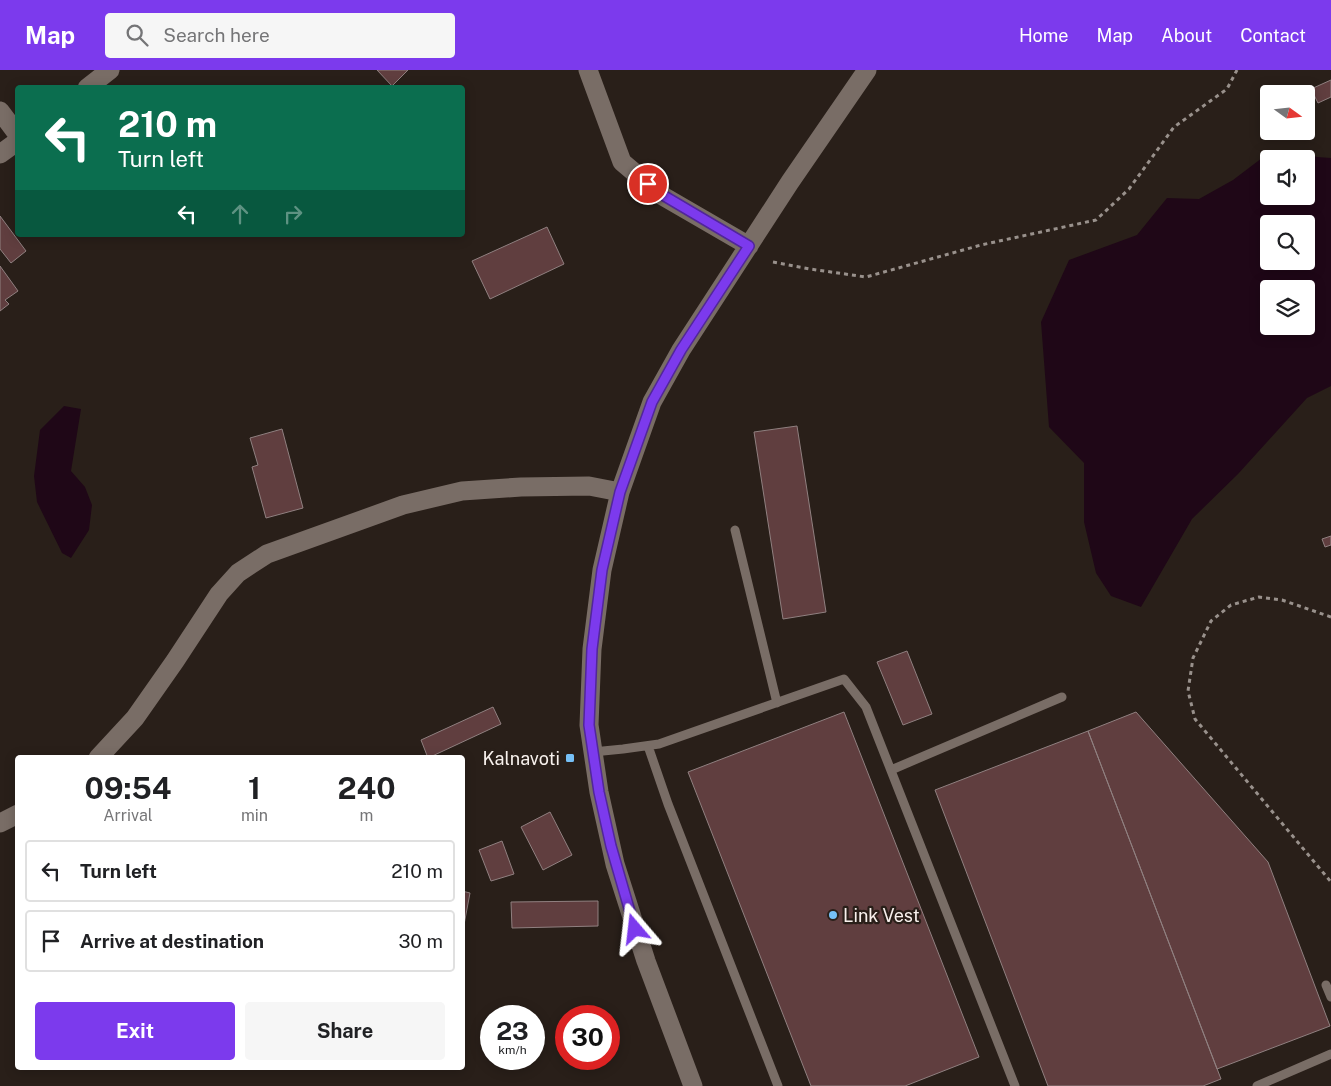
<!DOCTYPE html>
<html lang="en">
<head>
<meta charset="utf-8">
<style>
	body { margin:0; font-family:"Public Sans",sans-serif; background:#f6f6f6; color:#202124; height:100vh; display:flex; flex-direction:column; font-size:19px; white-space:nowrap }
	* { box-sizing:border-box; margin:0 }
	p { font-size:16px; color:#757577 }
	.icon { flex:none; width:28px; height:28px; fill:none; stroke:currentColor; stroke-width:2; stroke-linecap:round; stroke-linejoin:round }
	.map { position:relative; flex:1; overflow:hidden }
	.sheet { position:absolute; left:15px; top:685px; width:450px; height:315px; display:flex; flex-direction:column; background:#fff; border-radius:5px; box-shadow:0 2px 12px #0003 }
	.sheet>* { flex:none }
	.top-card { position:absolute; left:15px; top:15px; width:450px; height:152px; border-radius:5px; box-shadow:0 2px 12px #0003; background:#0b6e4f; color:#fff; overflow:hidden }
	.needle { width:32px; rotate:105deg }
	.controls { position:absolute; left:1260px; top:15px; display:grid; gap:10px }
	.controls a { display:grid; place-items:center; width:55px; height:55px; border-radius:5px; background:#fff; box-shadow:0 2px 12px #0003; font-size:25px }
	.speed { position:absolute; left:480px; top:935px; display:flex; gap:10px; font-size:25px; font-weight:700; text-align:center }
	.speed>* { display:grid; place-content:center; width:65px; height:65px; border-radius:50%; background:#fff; box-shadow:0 2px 12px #0003; line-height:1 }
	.speed small { font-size:12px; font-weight:400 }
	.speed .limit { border:8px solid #d22; background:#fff; color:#111 }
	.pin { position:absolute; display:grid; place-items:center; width:42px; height:42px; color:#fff; margin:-21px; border:2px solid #fff; border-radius:50%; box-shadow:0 1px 5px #0007 }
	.me { position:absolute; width:55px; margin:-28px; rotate:343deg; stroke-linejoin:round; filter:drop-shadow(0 0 4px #0008) }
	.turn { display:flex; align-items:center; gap:18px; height:105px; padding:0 20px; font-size:22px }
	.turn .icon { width:65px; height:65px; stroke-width:2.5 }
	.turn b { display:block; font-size:35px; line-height:42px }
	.lanes { display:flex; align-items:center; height:48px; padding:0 20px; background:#0003; justify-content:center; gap:25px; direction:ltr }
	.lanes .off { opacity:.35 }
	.eta { display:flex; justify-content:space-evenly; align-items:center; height:85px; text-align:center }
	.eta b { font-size:30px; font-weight:700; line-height:35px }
	.primary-button { display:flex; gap:10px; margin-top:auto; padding:10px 20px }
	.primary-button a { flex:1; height:58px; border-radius:5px; background:#7c3aed; color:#fff; font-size:20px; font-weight:700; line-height:58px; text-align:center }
	.primary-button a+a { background:#f6f6f6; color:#202124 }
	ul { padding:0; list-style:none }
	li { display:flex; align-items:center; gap:15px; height:62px; margin:0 10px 8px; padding:0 10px; border:2px solid #e0e0e0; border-radius:5px }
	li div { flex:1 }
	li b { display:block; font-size:19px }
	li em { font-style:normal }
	header { display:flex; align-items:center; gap:30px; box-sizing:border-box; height:70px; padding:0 25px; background:#7c3aed; color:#fff }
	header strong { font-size:24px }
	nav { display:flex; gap:28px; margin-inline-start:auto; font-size:18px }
	.search { width:350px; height:45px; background:#f6f6f6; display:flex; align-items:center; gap:12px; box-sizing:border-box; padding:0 18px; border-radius:5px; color:#757577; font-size:19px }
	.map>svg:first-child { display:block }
	.water { fill:#1f0717; fill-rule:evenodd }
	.building { fill:#603e3f; stroke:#908080 }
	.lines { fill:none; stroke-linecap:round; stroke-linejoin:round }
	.path { stroke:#99918c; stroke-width:3; stroke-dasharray:4 4; stroke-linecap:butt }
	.service { stroke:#796d66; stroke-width:9 }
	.minor { stroke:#796d66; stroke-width:19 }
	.route-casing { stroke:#51269a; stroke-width:12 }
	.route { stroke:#7c3aed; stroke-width:9 }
	.poi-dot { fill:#76c0f7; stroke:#291f19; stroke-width:2 }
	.labels { text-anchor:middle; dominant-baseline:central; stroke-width:4.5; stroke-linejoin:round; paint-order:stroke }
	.poi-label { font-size:18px; fill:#f8f1ed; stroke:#291f19; text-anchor:end }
</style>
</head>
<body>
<header>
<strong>Map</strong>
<div class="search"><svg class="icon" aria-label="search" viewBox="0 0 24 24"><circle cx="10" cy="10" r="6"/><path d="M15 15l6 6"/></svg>Search here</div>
<nav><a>Home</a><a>Map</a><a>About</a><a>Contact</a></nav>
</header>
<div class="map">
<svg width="1331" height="1016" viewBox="0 0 1331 1016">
	<rect width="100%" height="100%" fill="#291f19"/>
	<path class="water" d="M1293,80L1317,87L1331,88V316L1307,328L1238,404L1192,449L1141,537L1111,526L1096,503L1084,452V393L1049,357L1041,252L1069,190L1137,165L1167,128L1199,129L1233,110L1262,88ZM1269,89H1306V126H1269ZM1269,154H1306V191H1269ZM1269,219H1306V256H1269Z
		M64,336L81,339L71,401L85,417L92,435L89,460L71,488L62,483L37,432L34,406L40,360Z"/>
	<path class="building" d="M377,0H408L392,16Z
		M1331,10V27L1318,33L1311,19Z
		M0,146L26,181L11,193L0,179Z
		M547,157L564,194L490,229L472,191Z
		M0,196L18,221L5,230L9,234L0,241Z
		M797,356L826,542L783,549L754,362Z
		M282,359L303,438L266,448L252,397L258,395L250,368Z
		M1331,466V475L1325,477L1322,469Z
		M907,581L932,644L903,655L877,592Z
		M493,637L501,654L428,688L421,670Z
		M844,642L979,987L905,1016H811L688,702Z
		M1136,642L1268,792L1330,956L1217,999L1088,661Z
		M1088,661L1221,1009L1203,1016H1048L935,720Z
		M550,742L572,785L543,800L521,757Z
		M502,771L514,804L491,811L479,780Z
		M462,821L470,823L463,860H462Z
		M598,831V856L512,858L511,832Z"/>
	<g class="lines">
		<path class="path" d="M773,192L810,199L866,207L981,175L1096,150L1129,119L1174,57L1227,19L1237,0
			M1331,547L1282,530L1259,527L1231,535L1211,551L1193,588L1188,621L1195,649L1331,812"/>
		<path class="service" d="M735,460L777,633
			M648,676L668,734L778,1016
			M593,682L623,679L659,674L844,609L866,637L1015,1016
			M891,700L1062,627
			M1326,915L1331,927
			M1257,1016L1331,984"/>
		<path class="minor" d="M588,0L622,92L661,125L749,176
			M87,18L110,0
			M0,41L18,65
			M0,84L18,71
			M98,688L135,648L175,591L219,524L238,503L267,484L403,435L462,421L521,417L589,416L620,422
			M0,753L18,744
			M693,1016L646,891L615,794L599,722L589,655L592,579L602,500L620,422L652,332L681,280L790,112L867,0"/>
	</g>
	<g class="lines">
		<g class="route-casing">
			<path id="route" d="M635,859L611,776L599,722L589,655L592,579L602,500L620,422L652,332L681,280L749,176L661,124L648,114"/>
		</g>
		<use href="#route" class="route"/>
	</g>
	<g class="poi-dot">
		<rect x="565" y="683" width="10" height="10" rx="2.5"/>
		<circle cx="833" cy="845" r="5"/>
	</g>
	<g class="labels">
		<g class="poi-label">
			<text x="560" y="688">Kalnavoti</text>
			<text x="843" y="845" text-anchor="start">Link Vest</text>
		</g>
	</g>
</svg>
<div class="controls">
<a><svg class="needle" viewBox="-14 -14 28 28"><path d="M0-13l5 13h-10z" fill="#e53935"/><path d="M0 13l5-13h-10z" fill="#757577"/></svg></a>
<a><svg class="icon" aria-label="sound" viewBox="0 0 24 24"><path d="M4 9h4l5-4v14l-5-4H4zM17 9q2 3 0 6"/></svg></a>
<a><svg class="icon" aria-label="search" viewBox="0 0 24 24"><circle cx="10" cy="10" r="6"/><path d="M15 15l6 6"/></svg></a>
<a><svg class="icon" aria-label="layers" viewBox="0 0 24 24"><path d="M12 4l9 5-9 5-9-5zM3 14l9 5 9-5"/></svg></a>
</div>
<div class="speed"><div>23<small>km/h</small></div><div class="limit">30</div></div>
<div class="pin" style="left:648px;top:114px;background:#d93025"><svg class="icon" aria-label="arrive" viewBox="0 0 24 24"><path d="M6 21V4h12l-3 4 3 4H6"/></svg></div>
<svg class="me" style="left:635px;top:859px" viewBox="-20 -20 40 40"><path d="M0-17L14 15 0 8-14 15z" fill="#7c3aed" stroke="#fff" stroke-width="4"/></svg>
<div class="top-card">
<div class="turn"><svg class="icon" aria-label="left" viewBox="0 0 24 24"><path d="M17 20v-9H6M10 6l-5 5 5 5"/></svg><div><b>210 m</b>Turn left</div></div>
<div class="lanes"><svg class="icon" aria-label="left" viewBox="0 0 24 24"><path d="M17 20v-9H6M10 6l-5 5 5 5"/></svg><svg class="icon off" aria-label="ahead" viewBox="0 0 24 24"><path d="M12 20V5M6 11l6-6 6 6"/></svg><svg class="icon off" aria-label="right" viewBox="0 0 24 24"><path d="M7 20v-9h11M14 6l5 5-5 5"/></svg></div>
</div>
<section class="sheet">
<div class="eta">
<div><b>09:54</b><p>Arrival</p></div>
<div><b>1</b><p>min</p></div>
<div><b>240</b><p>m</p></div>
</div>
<ul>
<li><svg class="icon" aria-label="left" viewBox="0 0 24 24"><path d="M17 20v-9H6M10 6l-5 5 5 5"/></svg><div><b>Turn left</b></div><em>210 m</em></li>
<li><svg class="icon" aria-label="arrive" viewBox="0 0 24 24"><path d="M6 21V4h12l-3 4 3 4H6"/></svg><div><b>Arrive at destination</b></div><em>30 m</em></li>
</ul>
<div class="primary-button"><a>Exit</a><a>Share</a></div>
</section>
</div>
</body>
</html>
